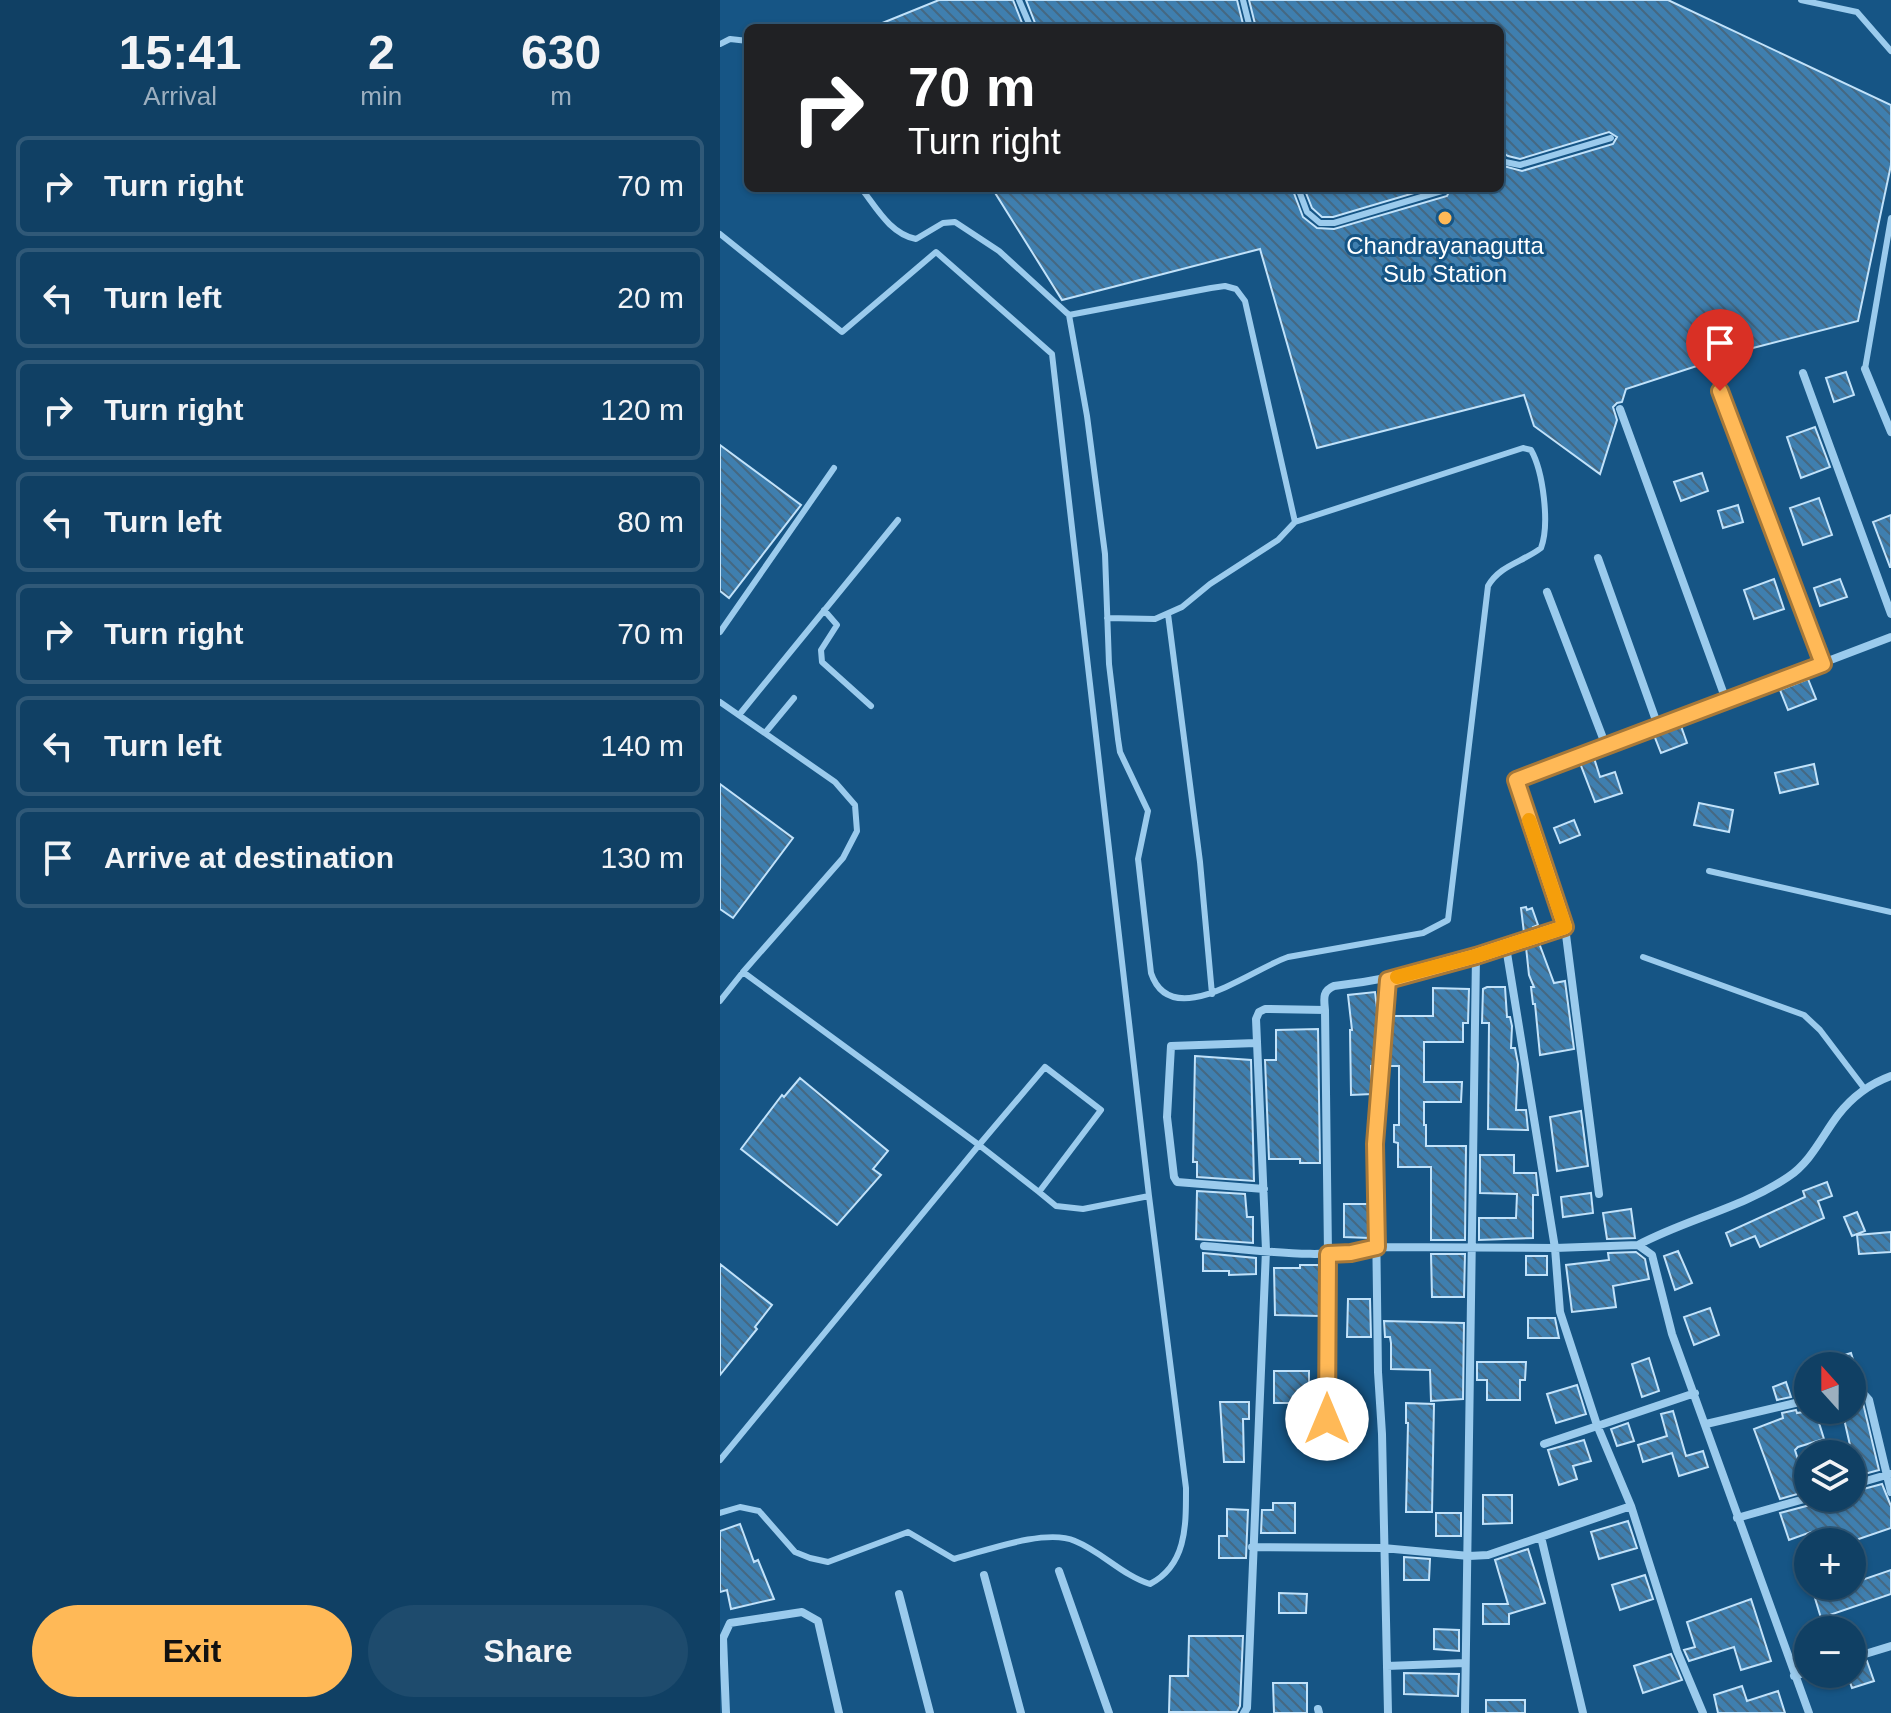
<!DOCTYPE html>
<html lang="en">
<head>
<meta charset="utf-8">
<style>
	body { margin:0; font-family:Arial,sans-serif; background:#1e4b6d; color:#f1f3f6; height:100vh; display:flex; flex-direction:column; font-size:30px; white-space:nowrap }
	* { box-sizing:border-box; margin:0 }
	p { font-size:26px; color:#9cafbf }
	.icon { flex:none; width:44px; height:44px; fill:none; stroke:currentColor; stroke-width:2; stroke-linecap:round; stroke-linejoin:round }
	.map { position:relative; flex:1; overflow:hidden }
	.drawer { display:flex; flex-direction:column; background:#104064; width:720px }
	.drawer>* { flex:none }
	.banner { position:absolute; left:24px; top:24px; width:760px; height:168px; border-radius:12px; box-shadow:0 2px 6px #0004,0 0 0 2px #305978; background:#202124; color:#fff; overflow:hidden }
	.needle { width:52px; rotate:339deg }
	.tools { position:absolute; left:1074px; top:1352px; display:grid; gap:16px }
	.tools a { display:grid; place-items:center; width:72px; height:72px; border-radius:50%; background:#104064; box-shadow:0 2px 6px #0004,0 0 0 2px #305978; font-size:40px }
	.pin { position:absolute; display:grid; place-items:center; width:68px; height:68px; color:#fff; margin:-82px -34px; border-radius:50% 50% 50% 0; rotate:-45deg; box-shadow:0 0 8px #0007 }
	.pin .icon { rotate:45deg }
	.me { position:absolute; width:88px; margin:-44px; rotate:0deg; stroke-linejoin:round; filter:drop-shadow(0 0 6px #0008) }
	.turn { display:flex; align-items:center; gap:28px; height:168px; padding:0 32px; font-size:36px }
	.turn .icon { width:104px; height:104px; stroke-width:2.5 }
	.turn b { display:block; font-size:56px; line-height:68px }
	.eta { display:flex; justify-content:space-evenly; align-items:center; height:136px; text-align:center }
	.eta b { font-size:48px; font-weight:600; line-height:56px }
	.cta { display:flex; gap:16px; margin-top:auto; padding:16px 32px }
	.cta a { flex:1; height:92px; border-radius:48px; background:#ffb957; color:#111; font-size:32px; font-weight:600; line-height:92px; text-align:center }
	.cta a+a { background:#1e4b6d; color:#f1f3f6 }
	ul { padding:0; list-style:none }
	li { display:flex; align-items:center; gap:24px; height:100px; margin:0 16px 12px; padding:0 16px; border:4px solid #305978; border-radius:12px }
	li div { flex:1 }
	li b { display:block; font-size:30px }
	li em { font-style:normal }
	main { display:flex; flex:1; min-height:0 }
	.map>svg:first-child { display:block }
	.building { fill:url(#building-back-hatch); stroke:#c1e2fa; stroke-width:2 }
	.lines { fill:none; stroke-linecap:round; stroke-linejoin:round }
	.service { stroke:#9bcbed; stroke-width:6 }
	.minor { stroke:#9bcbed; stroke-width:8 }
	.route-casing { stroke:#a67839; stroke-width:20 }
	.route { stroke:#ffb957; stroke-width:14 }
	.slow { stroke:#f59e0b; stroke-width:14 }
	.poi-dot { fill:#ffb957; stroke:#165585; stroke-width:3 }
	.labels { text-anchor:middle; dominant-baseline:central; stroke-width:6; stroke-linejoin:round; paint-order:stroke }
	.poi-label { font-size:24px; fill:#fff; stroke:#165585 }
</style>
</head>
<body>
<main>
<section class="drawer">
<div class="eta">
<div><b>15:41</b><p>Arrival</p></div>
<div><b>2</b><p>min</p></div>
<div><b>630</b><p>m</p></div>
</div>
<ul>
<li><svg class="icon" aria-label="right" viewBox="0 0 24 24"><path d="M7 20v-9h11M14 6l5 5-5 5"/></svg><div><b>Turn right</b></div><em>70 m</em></li>
<li><svg class="icon" aria-label="left" viewBox="0 0 24 24"><path d="M17 20v-9H6M10 6l-5 5 5 5"/></svg><div><b>Turn left</b></div><em>20 m</em></li>
<li><svg class="icon" aria-label="right" viewBox="0 0 24 24"><path d="M7 20v-9h11M14 6l5 5-5 5"/></svg><div><b>Turn right</b></div><em>120 m</em></li>
<li><svg class="icon" aria-label="left" viewBox="0 0 24 24"><path d="M17 20v-9H6M10 6l-5 5 5 5"/></svg><div><b>Turn left</b></div><em>80 m</em></li>
<li><svg class="icon" aria-label="right" viewBox="0 0 24 24"><path d="M7 20v-9h11M14 6l5 5-5 5"/></svg><div><b>Turn right</b></div><em>70 m</em></li>
<li><svg class="icon" aria-label="left" viewBox="0 0 24 24"><path d="M17 20v-9H6M10 6l-5 5 5 5"/></svg><div><b>Turn left</b></div><em>140 m</em></li>
<li><svg class="icon" aria-label="arrive" viewBox="0 0 24 24"><path d="M6 21V4h12l-3 4 3 4H6"/></svg><div><b>Arrive at destination</b></div><em>130 m</em></li>
</ul>
<div class="cta"><a>Exit</a><a>Share</a></div>
</section>
<div class="map">
<svg width="1171" height="1713" viewBox="0 0 1171 1713">
	<defs>
		<pattern id="building-back-hatch" width="6" height="6" patternUnits="userSpaceOnUse" patternTransform="scale(2)"><rect width="6" height="6" fill="#3f7faf"/><path d="M-1 5l2 2M0 0l6 6M5-1l2 2" fill="none" stroke="#456882"/></pattern>
	</defs>
	<rect width="100%" height="100%" fill="#165585"/>
	<path class="building" d="M219,0H293L304,28H150Z
		M306,0H517L524,28H317Z
		M529,0H948L1171,105V165L1138,321L1029,349L906,389L902,402L897,403L893,407L897,420L880,474L814,426L804,395L597,448L540,249L342,300L272,188H572L583,217L597,228L614,229L727,196L731,188H780V165L802,171L893,144L897,137L889,132L800,159L788,156L780,151V28H536Z
		M584,188H711L613,217H602L592,208Z
		M1126,372L1134,395L1114,402L1106,378Z
		M1095,427L1110,467L1081,478L1067,437Z
		M0,445L81,505L9,598L0,591Z
		M982,473L988,491L961,501L954,482Z
		M1099,498L1112,535L1083,545L1070,508Z
		M1018,505L1023,522L1003,528L998,511Z
		M1171,515V567H1170L1153,522Z
		M1054,579L1064,609L1034,619L1024,590Z
		M1120,579L1127,597L1100,606L1094,588Z
		M1088,679L1096,699L1068,710L1060,690Z
		M961,726L967,743L941,753L934,735Z
		M874,758L880,777L895,772L902,793L875,802L860,763Z
		M1094,764L1098,784L1060,793L1055,773Z
		M0,784L73,838L13,918L0,909Z
		M979,803L1013,810L1009,832L974,825Z
		M854,820L860,835L840,843L834,828Z
		M806,907L807,910L812,908L818,925L813,927L814,930L804,933L801,908Z
		M819,943L834,983L845,981L854,1049L820,1055L815,1004H813L811,987H814L809,975L806,947Z
		M767,987H785L787,1017H790L792,1026L791,1048H795L798,1064L796,1110H806L808,1130L768,1129L769,1023H762L763,989Z
		M713,988L749,989L748,1023H743V1042H704V1082H742L741,1102H704V1125H706V1146H746L745,1240H711V1167H678V1143L674,1142V1125H679V1066H668L672,1016H713Z
		M655,992L658,1016L654,1066H651L652,1094L631,1095L630,1030H632L628,995Z
		M598,1029L600,1163H580V1159H549L545,1060H556V1030Z
		M475,1056L531,1060L534,1181L477,1177V1162H473Z
		M80,1078L168,1151L153,1169L161,1175L117,1225L21,1149L62,1095L64,1097Z
		M861,1111L868,1166L837,1171L830,1117Z
		M760,1155H794V1173H816L818,1195H813V1238L759,1240V1218H796L797,1194L760,1193Z
		M1107,1182L1112,1196L1098,1201L1104,1218L1040,1247L1035,1236L1011,1246L1006,1233L1085,1197L1083,1191Z
		M477,1191L525,1194L527,1217H533V1243L476,1239Z
		M871,1193L873,1213L843,1217L841,1197Z
		M624,1204H649V1238L624,1237Z
		M911,1209L915,1238L887,1239L883,1213Z
		M1137,1212L1145,1231L1132,1236L1124,1217Z
		M1171,1232V1252L1139,1254L1137,1235Z
		M958,1251L972,1283L955,1290L944,1256Z
		M916,1252L925,1259L929,1279L893,1286L896,1307L852,1312L846,1265L889,1260L888,1253Z
		M483,1253L536,1258V1274L509,1275V1271H483Z
		M711,1254H745L744,1297H712Z
		M806,1256H827V1275H806Z
		M0,1264L52,1305L35,1327L37,1329L0,1375Z
		M580,1265H601V1316L555,1315L554,1268H580Z
		M628,1299H650L651,1337H627Z
		M990,1308L999,1335L974,1345L964,1317Z
		M808,1318H835L839,1338H808Z
		M664,1321L744,1323L743,1399L711,1401L710,1370L671,1369V1343L670,1337H665Z
		M1131,1353L1135,1366H1098L1097,1363Z
		M929,1358L939,1391L922,1397L912,1364Z
		M757,1362H806L805,1380H800V1400H767V1380H757Z
		M554,1371H589V1403H554Z
		M1066,1382L1071,1397L1057,1400L1053,1387Z
		M857,1385L866,1414L836,1423L827,1394Z
		M1132,1398H1138L1143,1403L1159,1470L1137,1476L1122,1410H1132Z
		M500,1402H529V1419H523L524,1462H504Z
		M686,1403L714,1404L712,1512H686L688,1423H686Z
		M1076,1410L1077,1413L1095,1410L1104,1439L1078,1447L1075,1450L1088,1491L1060,1499L1034,1429L1063,1418L1062,1413Z
		M953,1411L966,1456L983,1451L988,1467L959,1476L952,1453L923,1462L918,1445L947,1436L941,1414Z
		M908,1423L914,1441L897,1446L891,1429Z
		M864,1440L871,1461L853,1466L857,1479L839,1485L828,1450Z
		M1162,1484L1171,1506V1528L1130,1542H1095L1091,1532L1069,1540L1060,1513L1090,1505L1102,1498H1132V1492Z
		M763,1495H792V1523L763,1524Z
		M553,1503H575V1533H541L542,1510H553Z
		M507,1509L528,1510L526,1558H499V1536H507Z
		M716,1513H741V1536H716Z
		M908,1521L917,1548L879,1559L871,1532Z
		M20,1524L34,1562L38,1560L54,1599L11,1609L7,1590L0,1592V1531Z
		M808,1549L825,1603L789,1614V1624H763V1604H788L775,1560Z
		M684,1557L710,1559L709,1580H684Z
		M1171,1570V1594L1101,1618L1094,1595L1132,1586L1133,1583Z
		M925,1575L933,1599L900,1610L892,1585Z
		M559,1593L587,1594L586,1613H559Z
		M1031,1599L1051,1661L1021,1670L1014,1647L969,1661L964,1650L975,1647L967,1622Z
		M714,1629L739,1630V1651L714,1649Z
		M469,1636H523L520,1706L517,1712H449L450,1676H468Z
		M951,1654L962,1680L923,1693L914,1666Z
		M1147,1661L1154,1681L1132,1688L1127,1674H1132V1665Z
		M684,1673L739,1674L738,1696L684,1694Z
		M553,1683H587V1713H554Z
		M1022,1686L1027,1701L1058,1691L1065,1713H998L994,1695Z
		M766,1700H805V1713H766Z"/>
	<g class="lines">
		<path class="service" d="M299,0L311,28
			M523,0L530,28
			M1081,0L1137,12L1171,51
			M0,44L10,39L28,41
			M780,157L785,162L800,165L891,138
			M141,188C156,207 170,234 196,239L223,223L235,222L279,251L349,315L367,416L385,554L389,664L398,739L400,752L428,811L418,859L431,973C451,1033 532,969 568,957L703,933L728,920L768,586C780,565 803,562 821,548C830,524 823,471 811,450L803,448L575,522L558,540L490,584L462,607L435,619L387,618
			M578,188L587,212L600,223H614L725,190
			M0,234L122,332L216,252L332,354L429,1196L466,1488C466,1525 467,1565 430,1584C402,1575 382,1552 355,1541C326,1528 265,1551 234,1559L188,1532L108,1562L90,1558L75,1552L39,1511L20,1507L0,1513
			M349,315L491,288L505,286L516,289L525,301L575,522
			M1145,369L1171,218
			M104,610L117,625L101,650L102,662L151,706
			M448,614L480,862L492,994
			M0,632L114,468
			M0,702L115,782L135,805L137,831L123,858L23,972L259,1145L0,1460
			M19,715L178,520
			M45,733L74,698
			M989,871L1171,912
			M923,957L1084,1015L1100,1030L1144,1088
			M0,1001L23,972
			M325,1067L381,1110L319,1192L259,1145Z
			M319,1192L336,1206L363,1209L429,1196"/>
		<path class="minor" d="M1145,369L1171,432
			M1083,373L1171,614
			M1000,391L1103,664
			M900,409L1006,700
			M878,558L938,726
			M827,592L886,746
			M786,947L835,1248L840,1312L877,1425L911,1506L957,1651L983,1713
			M668,980L655,1144L658,1372L662,1434L668,1713
			M605,1010L608,1254L607,1419
			M536,1043L451,1046L447,1117L454,1177L457,1182L544,1189
			M879,1194L845,927L796,780L1171,637
			M918,1245C967,1219 1022,1208 1068,1177C1091,1162 1102,1136 1118,1115C1132,1097 1149,1084 1171,1076
			M484,1246C541,1250 602,1261 657,1247L835,1248L918,1245L932,1255L952,1334L1089,1713
			M1132,1391H1141L1149,1400L1171,1492
			M986,1424L1088,1400
			M824,1444L975,1393
			M1132,1485L1170,1474
			M1017,1518L1088,1498
			M821,1537L863,1713
			M532,1547L663,1548L749,1556L768,1555L911,1506
			M339,1571L389,1713
			M264,1575L301,1713
			M179,1594L210,1713
			M1132,1658L1171,1646
			M667,1666L745,1663
			M1074,1676L1088,1672
			M598,1709L599,1713
			M6,1713L3,1638L10,1623L82,1612L98,1621L119,1713
			M524,1713L527,1708L546,1250L536,1019L539,1012L545,1009L605,1010C604,999 602,991 614,986C694,977 769,953 845,927
			M745,1713L756,956"/>
	</g>
	<g class="lines">
		<g class="route-casing">
			<path id="route" d="M607,1419L608,1254L631,1253L657,1247L655,1144L668,980L756,956L845,927L796,780L1103,664L1000,391"/>
		</g>
		<use href="#route" class="route"/>
		<path class="slow" d="M677,977L756,956L845,927L809,820"/>
	</g>
	<circle class="poi-dot" cx="725" cy="218" r="8"/>
	<g class="labels">
		<g class="poi-label">
			<text x="725" y="245">Chandrayanagutta<tspan x="725" dy="28">Sub Station</tspan></text>
		</g>
	</g>
</svg>
<div class="tools">
<a><svg class="needle" viewBox="-14 -14 28 28"><path d="M0-13l5 13h-10z" fill="#e53935"/><path d="M0 13l5-13h-10z" fill="#9cafbf"/></svg></a>
<a><svg class="icon" aria-label="layers" viewBox="0 0 24 24"><path d="M12 4l9 5-9 5-9-5zM3 14l9 5 9-5"/></svg></a>
<a>+</a>
<a>−</a>
</div>
<div class="pin" style="left:1000px;top:391px;background:#d93025"><svg class="icon" aria-label="arrive" viewBox="0 0 24 24"><path d="M6 21V4h12l-3 4 3 4H6"/></svg></div>
<svg class="me" style="left:607px;top:1419px" viewBox="-20 -20 40 40"><circle r="19" fill="#fff"/><path d="M0-13L10 11 0 6-10 11z" fill="#ffb957"/></svg>
<div class="banner">
<div class="turn"><svg class="icon" aria-label="right" viewBox="0 0 24 24"><path d="M7 20v-9h11M14 6l5 5-5 5"/></svg><div><b>70 m</b>Turn right</div></div>
</div>
</div>
</main>
</body>
</html>
